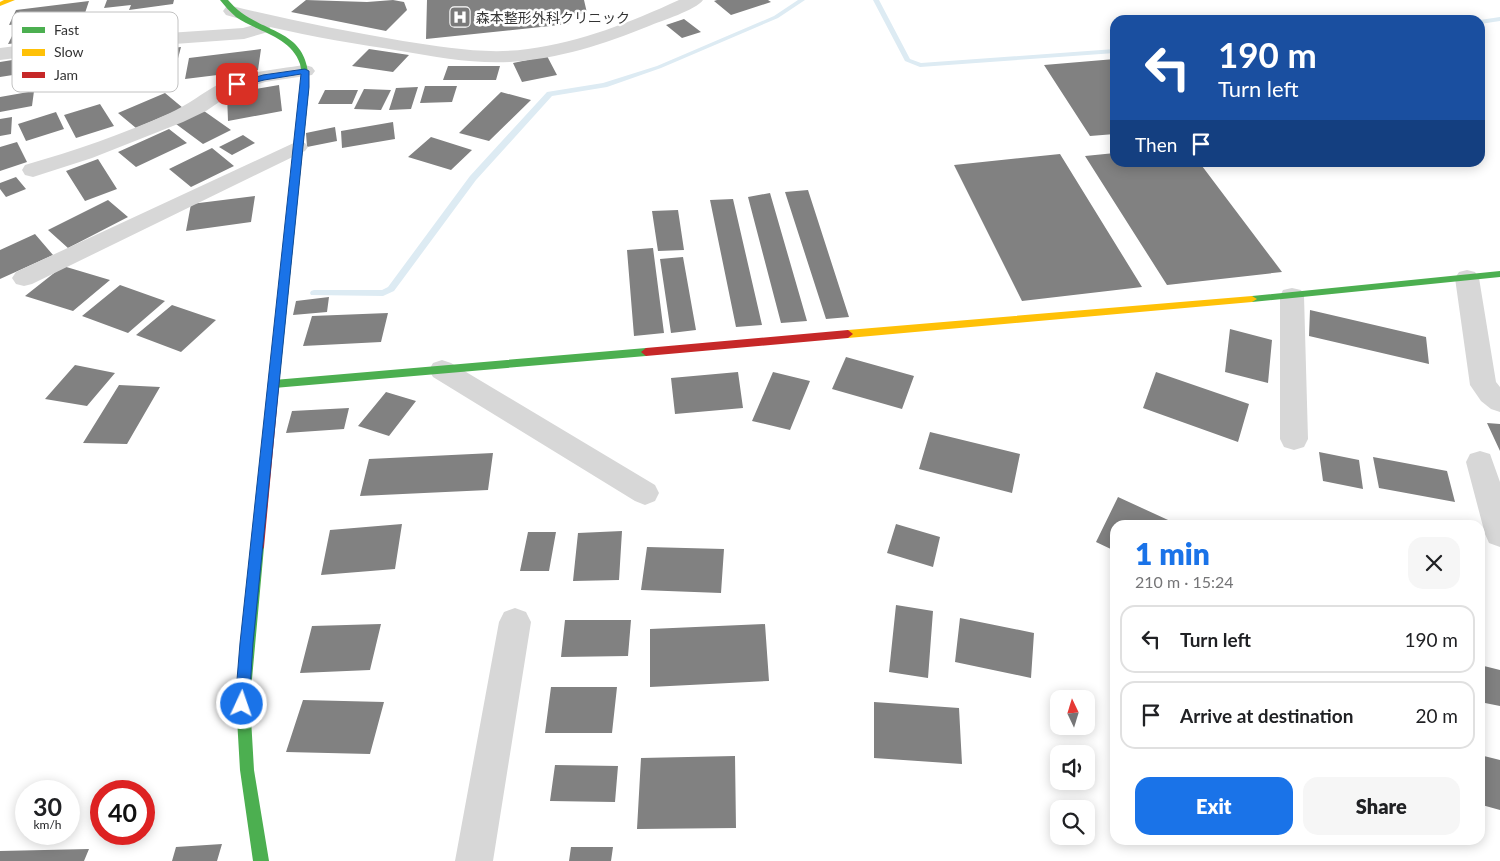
<!DOCTYPE html>
<html lang="en">
<head>
<meta charset="utf-8">
<style>
	body { margin:0; font-family:Lato,"Noto Sans JP",sans-serif; background:#f6f6f6; color:#202124; height:100vh; display:flex; flex-direction:column; font-size:19px; white-space:nowrap }
	* { box-sizing:border-box; margin:0 }
	p { font-size:16px; color:#757577 }
	.icon { flex:none; width:28px; height:28px; fill:none; stroke:currentColor; stroke-width:2; stroke-linecap:round; stroke-linejoin:round }
	.map { position:relative; flex:1; overflow:hidden }
	.side { position:absolute; left:1110px; top:520px; width:375px; height:325px; display:flex; flex-direction:column; background:#fff; border-radius:15px; box-shadow:0 2px 12px #0003 }
	.side>* { flex:none }
	.banner { position:absolute; left:1110px; top:15px; width:375px; height:152px; border-radius:15px; box-shadow:0 2px 12px #0003; background:#1a4fa0; color:#fff; overflow:hidden }
	.needle { width:32px; rotate:356deg }
	.buttons { position:absolute; left:1050px; top:690px; display:grid; gap:10px }
	.buttons a { display:grid; place-items:center; width:45px; height:45px; border-radius:10px; background:#fff; box-shadow:0 2px 12px #0003; font-size:25px }
	.speed { position:absolute; left:15px; top:780px; display:flex; gap:10px; font-size:25px; font-weight:700; text-align:center }
	.speed>* { display:grid; place-content:center; width:65px; height:65px; border-radius:50%; background:#fff; box-shadow:0 2px 12px #0003; line-height:1 }
	.speed small { font-size:12px; font-weight:400 }
	.speed .limit { border:8px solid #d22; background:#fff; color:#111 }
	.pin { position:absolute; display:grid; place-items:center; width:42px; height:42px; color:#fff; margin:-21px; border-radius:10px; box-shadow:0 2px 8px #0006 }
	.me { position:absolute; width:55px; margin:-28px; rotate:3deg; stroke-linejoin:round; filter:drop-shadow(0 0 4px #0008) }
	.turn { display:flex; align-items:center; gap:18px; height:105px; padding:0 25px; font-size:22px }
	.turn .icon { width:65px; height:65px; stroke-width:2.5 }
	.turn b { display:block; font-size:35px; line-height:42px }
	.then { display:flex; align-items:center; height:48px; padding:0 25px; background:#0003; gap:10px; font-size:19px }
	.round { display:grid; place-items:center; flex:none; width:52px; height:52px; border-radius:15px; background:#f6f6f6 }
	.overview { display:flex; align-items:center; justify-content:space-between; height:85px; padding:0 25px }
	h1 { font-size:30px; font-weight:800; line-height:38px; color:#1a73e8 }
	.button { display:flex; gap:10px; margin-top:auto; padding:10px 25px }
	.button a { flex:1; height:58px; border-radius:15px; background:#1a73e8; color:#fff; font-size:20px; font-weight:800; line-height:58px; text-align:center }
	.button a+a { background:#f6f6f6; color:#202124 }
	ul { padding:0; list-style:none }
	li { display:flex; align-items:center; gap:15px; height:68px; margin:0 10px 8px; padding:0 15px; border:2px solid #e0e0e0; border-radius:15px }
	li div { flex:1 }
	li b { display:block; font-size:19px }
	li em { font-style:normal }
	.map>svg:first-child { display:block }
	.lines { fill:none; stroke-linecap:round; stroke-linejoin:round }
	.stream { fill:#ddebf3; fill-rule:evenodd }
	.building { fill:#818181 }
	.street { fill:#d7d7d7; fill-rule:evenodd }
	.fast { fill:#4caf50; fill-rule:evenodd }
	.slow { fill:#ffc107; fill-rule:evenodd }
	.jam { fill:#c62828; fill-rule:evenodd }
	.route { fill:#1a73e8; stroke:#114b97 }
	.labels { text-anchor:middle; dominant-baseline:central; stroke-width:5; stroke-linejoin:round; paint-order:stroke }
	.far-poi-label { font-size:14px; fill:#333; stroke:#fff; text-anchor:start }
	.key { fill:#fff; stroke:#c2c2c2; stroke-width:1 }
	.key-label { font-size:14px; fill:#333 }
</style>
</head>
<body>
<div class="map">
<svg width="1500" height="861" viewBox="0 0 1500 861">
	<rect width="100%" height="100%" fill="#fff"/>
	<g class="lines">
		<path class="stream" d="M798,0H805L778,18L661,68L607,87L552,96L476,180L394,291L383,296L311,295L310,293L311,291L314,290H382L388,287L470,176L547,92L603,83L657,66L774,16Z
			M873,0H879L910,59L921,63L1115,49V53L920,67L905,61Z
			M1500,17V21L1480,24V20Z"/>
	</g>
	<path class="building" d="M107,0H174L173,4L129,10L131,5L104,8Z
		M306,0L367,2L393,0L404,2L407,10L386,31L291,12Z
		M427,0H584L587,13L570,15L569,24L426,39Z
		M717,0H768L771,2L731,15L714,1Z
		M89,1L84,16L9,25L16,10Z
		M684,19L701,32L682,38L666,25Z
		M63,26L56,39L8,44L15,30Z
		M181,47L176,66L134,71L140,52Z
		M261,49L258,70L185,79L189,58Z
		M369,49L409,55L393,72L352,66Z
		M37,56L32,72L0,77V62Z
		M547,56L557,75L522,82L513,63Z
		M1115,59V134L1090,136L1044,65Z
		M448,66H500L496,80H443Z
		M279,85L282,111L228,121L227,94Z
		M425,86H457L452,102L420,103Z
		M418,87L411,109L389,110L396,88Z
		M364,89L391,90L381,110L354,109Z
		M325,90H358L352,104H318Z
		M34,91L32,106L0,112V97Z
		M501,92L531,100L489,141L459,133Z
		M165,93L183,108L136,128L118,113Z
		M100,104L114,126L76,138L64,115Z
		M204,111L231,130L203,144L176,124Z
		M56,112L64,129L26,141L18,124Z
		M12,117L11,134L0,136V119Z
		M393,122L395,139L342,148L341,131Z
		M335,127L337,141L307,147L306,133Z
		M169,129L187,143L136,167L118,152Z
		M243,135L255,143L232,155L219,147Z
		M431,137L472,150L451,170L408,157Z
		M17,142L27,162L0,171V147Z
		M212,148L234,166L191,187L169,169Z
		M1115,153V162H1199L1282,272L1167,285L1085,156Z
		M1060,154L1142,287L1022,301L954,165Z
		M98,159L117,189L85,201L66,171Z
		M16,177L26,189L6,197L0,189V183Z
		M808,190L849,317L826,319L785,192Z
		M770,193L807,321L781,323L748,197Z
		M255,196L251,222L186,231L191,204Z
		M733,199L762,325L736,327L710,200Z
		M108,200L128,217L68,248L48,230Z
		M678,210L684,250L658,251L652,211Z
		M35,234L53,255L0,279V250Z
		M653,248L664,333L634,336L627,250Z
		M683,257L696,330L671,333L660,259Z
		M63,266L110,280L73,311L25,296Z
		M120,285L165,301L128,333L82,316Z
		M329,297L327,312L293,315L296,301Z
		M172,305L216,320L181,352L136,335Z
		M1310,310L1426,337L1429,364L1309,336Z
		M388,313L381,342L303,346L312,316Z
		M1230,329L1272,340L1268,383L1225,372Z
		M846,357L914,376L902,409L832,389Z
		M75,365L115,373L87,406L45,399Z
		M738,372L743,408L675,414L671,378Z
		M773,372L810,381L790,430L752,421Z
		M1156,372L1249,404L1238,442L1143,408Z
		M119,385L160,387L127,444L83,443Z
		M386,392L416,401L389,436L358,426Z
		M349,408L344,429L286,433L292,411Z
		M1487,423L1500,424V451Z
		M930,432L1020,454L1012,493L919,469Z
		M1319,452L1359,460L1363,489L1323,481Z
		M493,453L488,490L360,496L369,459Z
		M1373,457L1447,471L1455,502L1379,488Z
		M1118,497L1179,525H1115V551L1096,542Z
		M402,524L395,569L321,575L330,530Z
		M896,524L940,537L933,567L887,553Z
		M622,531L619,580L573,581L578,533Z
		M528,532H556L549,571H520Z
		M647,547L724,549L721,593L641,590Z
		M896,605L933,611L928,678L889,672Z
		M960,618L1034,633L1031,678L955,662Z
		M565,620H631L628,656L561,657Z
		M381,624L370,670L300,673L312,626Z
		M765,624L769,681L650,687V629Z
		M1480,665L1500,670V706L1480,702Z
		M551,687H617L612,733H545Z
		M303,700L384,702L370,754L286,752Z
		M874,702L959,708L962,764L874,758Z
		M1480,755L1500,760V810L1482,805L1480,794Z
		M735,756L736,828L637,829L641,758Z
		M555,765L618,766L615,802L550,801Z
		M222,844L217,861H172L176,847Z
		M571,847H613L611,861H569Z
		M89,849L84,861H0V851Z"/>
	<g class="lines">
		<path class="street" d="M679,0H703C696,10 661,21 649,26C605,44 558,59 510,62C473,64 437,57 401,51C357,44 313,37 270,27L268,32L244,39L63,52L0,60V48L63,40L243,28L258,24L226,15L223,11L226,7L232,6C289,20 345,31 403,41C444,47 486,55 528,49C581,42 631,22 679,0Z
			M305,65L312,67L315,71L312,75L265,82L234,92L206,111L183,122L92,158L33,177L25,175L22,170L25,165C74,151 123,134 170,113C188,105 202,93 219,84C243,72 278,69 305,65Z
			M298,141L305,143L308,147L305,151L32,284L24,286L16,284L12,278L16,272Z
			M1467,270L1475,272L1479,278L1496,382L1500,387V412L1491,409L1481,401L1470,385L1455,278L1459,272Z
			M1292,288L1301,290L1304,296L1308,439L1304,447L1294,450L1284,447L1280,439V296L1283,290Z
			M442,360L451,363L655,485L659,493L655,501L645,505L635,501L433,377L429,370L433,363Z
			M1480,451L1490,454L1500,482V547L1489,543L1485,534L1466,462L1470,454Z
			M515,608L526,612L531,622L493,861H455L499,622L504,612Z"/>
		<path class="fast" d="M220,0H228C260,38 310,23 309,87L280,375L275,379L270,375L301,87C301,79 302,71 300,64C291,36 257,32 236,17C230,12 225,6 220,0Z
			M1500,271V277L1252,302L1247,299L1252,296Z
			M646,348L651,352L646,356L274,388L269,384L274,380Z
			M258,542L262,543L264,547L250,701L254,770L269,861H253L240,770L236,701L252,547L254,543Z"/>
		<path class="slow" d="M4,0H15L0,6V2Z
			M1252,296L1257,299L1252,302L848,338L843,334L848,330Z"/>
		<path class="jam" d="M848,330L853,334L848,338L646,356L641,352L646,348Z
			M275,371L280,375L264,547L262,551L258,552L254,551L252,547L270,375Z"/>
	</g>
	<path class="route" d="M305,69L309,71V87L253,643L249,704L247,709L242,711L237,709L235,704L240,643L301,74L264,80L237,87L233,84L263,75Z"/>
	<defs>
		<g id="hospital-square" transform="scale(1.125)"><rect x="-9" y="-9" width="18" height="18" rx="4" fill="#7a7a7a" stroke="#fff"/><path d="M-5-5h3v3.5h4V-5h3V5h-3V1.5h-4V5h-3Z" fill="#fff"/></g>
	</defs>
	<g fill-rule="evenodd">
		<use href="#hospital-square" x="460" y="17"/>
	</g>
	<g class="labels">
		<g class="far-poi-label">
			<text x="476" y="17">森本整形外科クリニック</text>
		</g>
	</g>
	<rect x="12" y="12" width="166" height="80" rx="8" class="key"/>
	<rect x="22" y="27" width="23" height="6" fill="#4caf50"/>
	<rect x="22" y="49" width="23" height="7" fill="#ffc107"/>
	<rect x="22" y="72" width="23" height="6" fill="#c62828"/>
	<g class="key-label">
		<text x="54" y="35">Fast</text>
		<text x="54" y="57">Slow</text>
		<text x="54" y="80">Jam</text>
	</g>
</svg>
<div class="buttons">
<a><svg class="needle" viewBox="-14 -14 28 28"><path d="M0-13l5 13h-10z" fill="#e53935"/><path d="M0 13l5-13h-10z" fill="#757577"/></svg></a>
<a><svg class="icon" aria-label="sound" viewBox="0 0 24 24"><path d="M4 9h4l5-4v14l-5-4H4zM17 9q2 3 0 6"/></svg></a>
<a><svg class="icon" aria-label="search" viewBox="0 0 24 24"><circle cx="10" cy="10" r="6"/><path d="M15 15l6 6"/></svg></a>
</div>
<div class="speed"><div>30<small>km/h</small></div><div class="limit">40</div></div>
<div class="pin" style="left:237px;top:84px;background:#d93025"><svg class="icon" aria-label="arrive" viewBox="0 0 24 24"><path d="M6 21V4h12l-3 4 3 4H6"/></svg></div>
<svg class="me" style="left:242px;top:704px" viewBox="-20 -20 40 40"><circle r="17" fill="#1a73e8" stroke="#fff" stroke-width="3"/><path d="M0-11L8 9 0 5-8 9z" fill="#fff"/></svg>
<div class="banner">
<div class="turn"><svg class="icon" aria-label="left" viewBox="0 0 24 24"><path d="M17 20v-9H6M10 6l-5 5 5 5"/></svg><div><b>190 m</b>Turn left</div></div>
<div class="then">Then<svg class="icon" aria-label="arrive" viewBox="0 0 24 24"><path d="M6 21V4h12l-3 4 3 4H6"/></svg></div>
</div>
<section class="side">
<div class="overview"><div><h1>1 min</h1><p>210 m · 15:24</p></div><a class="round"><svg class="icon" aria-label="close" viewBox="0 0 24 24"><path d="M6 6l12 12M18 6L6 18"/></svg></a></div>
<ul>
<li><svg class="icon" aria-label="left" viewBox="0 0 24 24"><path d="M17 20v-9H6M10 6l-5 5 5 5"/></svg><div><b>Turn left</b></div><em>190 m</em></li>
<li><svg class="icon" aria-label="arrive" viewBox="0 0 24 24"><path d="M6 21V4h12l-3 4 3 4H6"/></svg><div><b>Arrive at destination</b></div><em>20 m</em></li>
</ul>
<div class="button"><a>Exit</a><a>Share</a></div>
</section>
</div>
</body>
</html>
